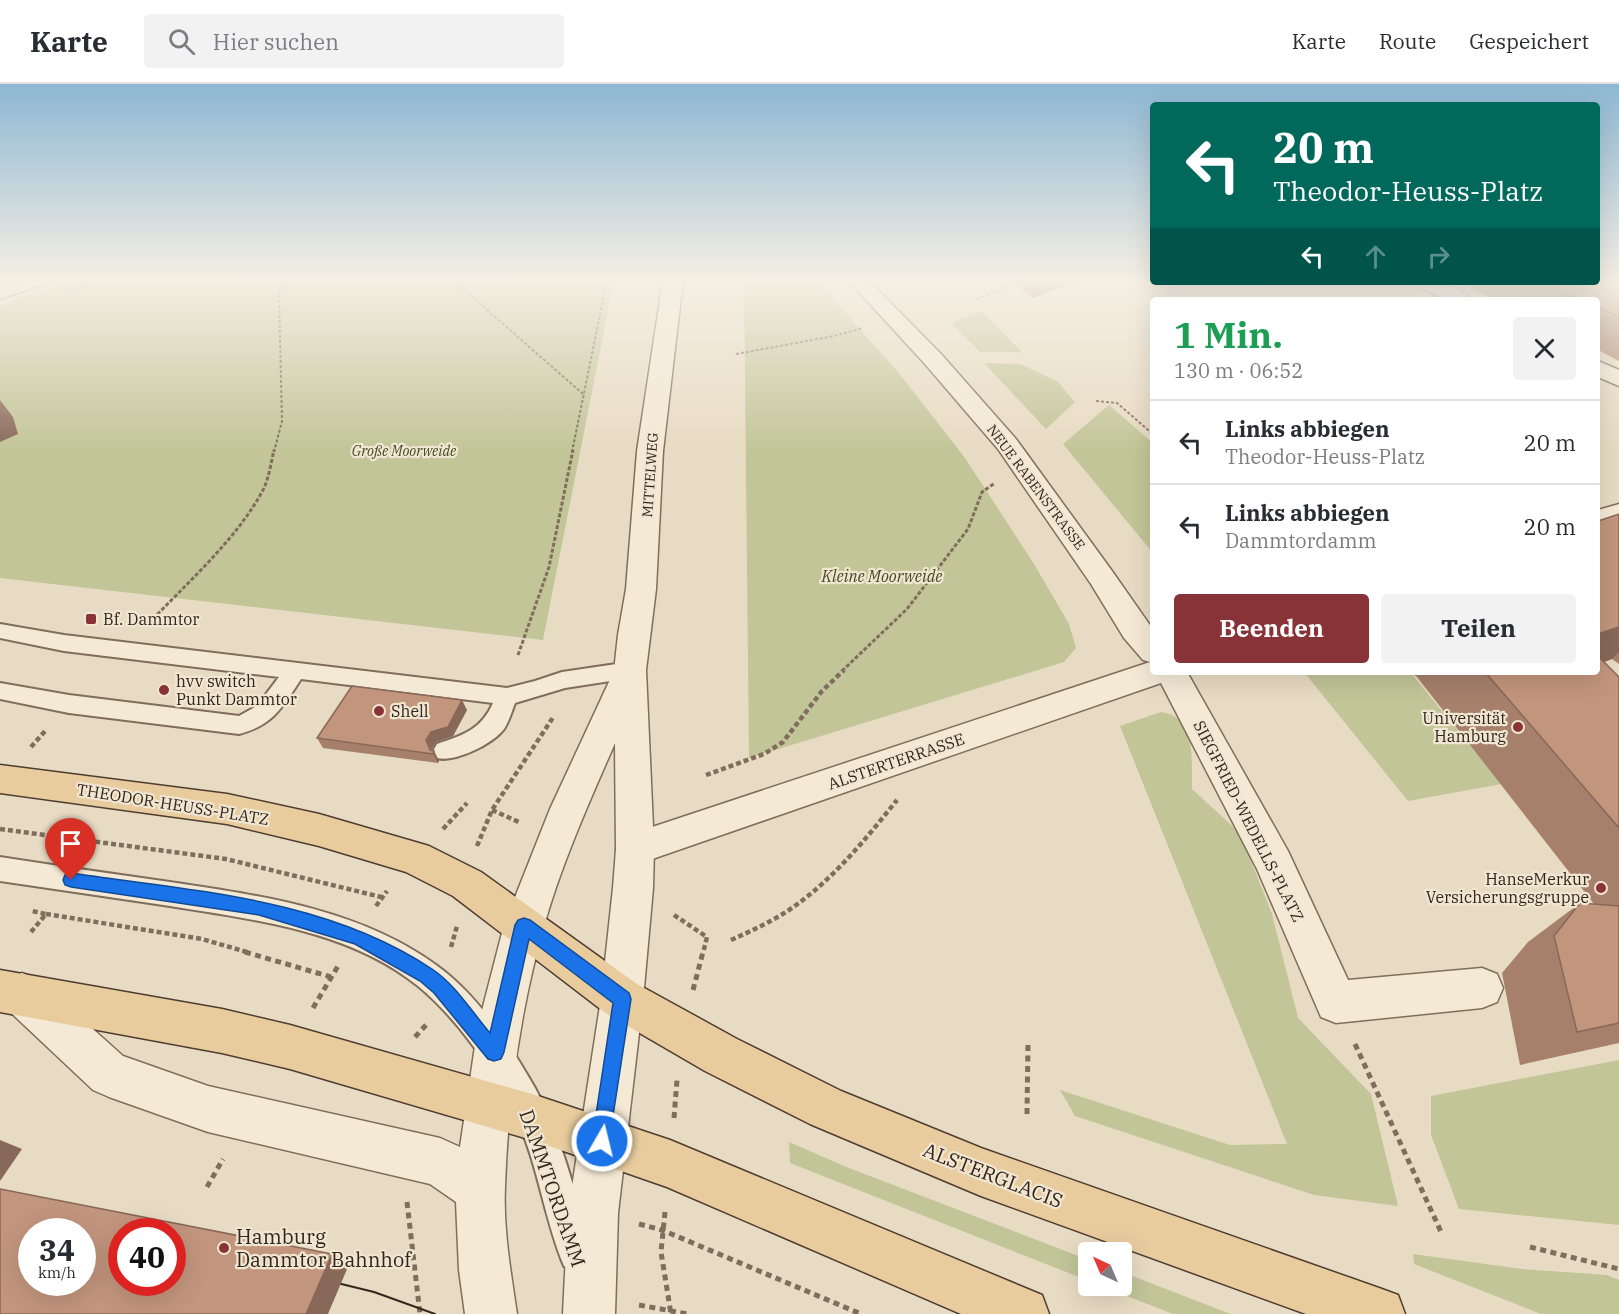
<!DOCTYPE html>
<html lang="de">
<head>
<meta charset="utf-8">
<style>
	body { margin:0; font-family:"IBM Plex Serif",serif; background:#f2f2f3; color:#2b2b33; height:100vh; display:flex; flex-direction:column; font-size:22px; white-space:nowrap }
	* { box-sizing:border-box; margin:0 }
	p { font-size:20px; color:#7c7c81 }
	.icon { flex:none; width:33px; height:33px; fill:none; stroke:currentColor; stroke-width:2; stroke-linecap:round; stroke-linejoin:round }
	.map { position:relative; flex:1; overflow:hidden }
	.side { position:absolute; left:1150px; top:213px; width:450px; height:378px; display:flex; flex-direction:column; background:#fff; border-radius:6px; box-shadow:0 6px 24px #0002 }
	.side>* { flex:none }
	.top-card { position:absolute; left:1150px; top:18px; width:450px; height:183px; border-radius:6px; box-shadow:0 6px 24px #0002; background:#00695c; color:#fff; overflow:hidden }
	.needle { width:39px; rotate:316deg }
	.tools { position:absolute; left:1078px; top:1158px; display:grid; gap:12px }
	.tools a { display:grid; place-items:center; width:54px; height:54px; border-radius:6px; background:#fff; box-shadow:0 6px 24px #0002; font-size:30px }
	.speed { position:absolute; left:18px; top:1134px; display:flex; gap:12px; font-size:30px; font-weight:700; text-align:center }
	.speed>* { display:grid; place-content:center; width:78px; height:78px; border-radius:50%; background:#fff; box-shadow:0 6px 24px #0002; line-height:1 }
	.speed small { font-size:15px; font-weight:400 }
	.speed .limit { border:9px solid #d22; background:#fff; color:#111 }
	.pin { position:absolute; display:grid; place-items:center; width:51px; height:51px; color:#fff; margin:-62px -26px; border-radius:50% 50% 50% 0; rotate:-45deg; box-shadow:0 0 6px #0007 }
	.pin .icon { rotate:45deg }
	.me { position:absolute; width:66px; margin:-33px; rotate:8deg; stroke-linejoin:round; filter:drop-shadow(0 0 4px #0008) }
	.turn { display:flex; align-items:center; gap:21px; height:126px; padding:0 24px; font-size:27px }
	.turn .icon { width:78px; height:78px; stroke-width:2.5 }
	.turn b { display:block; font-size:42px; line-height:51px }
	.lanes { display:flex; align-items:center; height:57px; padding:0 24px; background:#0003; justify-content:center; gap:30px; direction:ltr }
	.lanes .off { opacity:.35 }
	.round { display:grid; place-items:center; flex:none; width:63px; height:63px; border-radius:6px; background:#f2f2f3 }
	.summary { display:flex; align-items:center; justify-content:space-between; height:102px; padding:0 24px }
	h1 { font-size:36px; font-weight:700; line-height:45px; color:#1e9e55 }
	.cta { display:flex; gap:12px; margin-top:auto; padding:12px 24px }
	.cta a { flex:1; height:69px; border-radius:6px; background:#883338; color:#fff; font-size:24px; font-weight:700; line-height:69px; text-align:center }
	.cta a+a { background:#f2f2f3; color:#2b2b33 }
	ul { padding:0; list-style:none }
	li { display:flex; align-items:center; gap:18px; height:84px; padding:0 24px; border-top:2px solid #e1e1e2 }
	li div { flex:1 }
	li b { display:block; font-size:22px }
	li em { font-style:normal }
	header { display:flex; align-items:center; gap:36px; box-sizing:border-box; height:84px; padding:0 30px; background:#fff; border-bottom:2px solid #e1e1e2 }
	header strong { font-size:28px }
	nav { display:flex; gap:33px; margin-inline-start:auto; font-size:21px }
	.search { width:420px; height:54px; background:#f2f2f3; display:flex; align-items:center; gap:15px; box-sizing:border-box; padding:0 21px; border-radius:6px; color:#7c7c81; font-size:22px }
	.map>svg:first-child { display:block }
	.green { fill:#c2c598 }
	.lines { fill:none; stroke-linecap:round; stroke-linejoin:round }
	.service-casing { stroke:#806d5c; stroke-width:4 }
	.minor-casing { stroke:#806d5c; stroke-width:3 }
	.tertiary-casing { stroke:#806d5c; stroke-width:3 }
	.primary-casing { stroke:#4e3c30; stroke-width:3 }
	.path-far3 { stroke:#806d5c; stroke-width:2; stroke-dasharray:3 2; stroke-linecap:butt }
	.path-far2 { stroke:#806d5c; stroke-width:3; stroke-dasharray:4 2; stroke-linecap:butt }
	.path-far1 { stroke:#806d5c; stroke-width:4.5; stroke-dasharray:5 3; stroke-linecap:butt }
	.path { stroke:#806d5c; stroke-width:5; stroke-dasharray:6 4.5; stroke-linecap:butt }
	.service { fill:#f4e9d5; fill-rule:evenodd }
	.minor { fill:#f4e9d5; fill-rule:evenodd }
	.tertiary { fill:#f4e9d5; fill-rule:evenodd }
	.primary { fill:#e8cc9e; fill-rule:evenodd }
	.tram { stroke:#32271e; stroke-width:2 }
	.wall { fill:#a7806c }
	.shaded-wall { fill:#886858 }
	.building { fill:#c2957d; stroke:#886858; stroke-width:1.5; fill-rule:evenodd }
	.route { fill:#1a73e8; stroke:#114b97; stroke-width:1.5 }
	.poi-dot { fill:#883338; stroke:#f1e6d1; stroke-width:2 }
	.labels { text-anchor:middle; dominant-baseline:central; stroke-width:4.5; stroke-linejoin:round; paint-order:stroke }
	.far-park-label { font-size:14px; font-style:italic; fill:#454c27; stroke:#f1e6d1 }
	.far-street-label { font-size:14px; fill:#32271e; stroke:#f1e6d1 }
	.park-label { font-size:16px; font-style:italic; fill:#454c27; stroke:#f1e6d1 }
	.poi-label { font-size:16px; fill:#32271e; stroke:#f1e6d1; text-anchor:start }
	.street-label { font-size:16px; fill:#32271e; stroke:#f1e6d1 }
	.near-street-label { font-size:20px; fill:#32271e; stroke:#f1e6d1 }
	.near-poi-label { font-size:20px; fill:#32271e; stroke:#f1e6d1; text-anchor:start }
</style>
</head>
<body>
<header>
<strong>Karte</strong>
<div class="search"><svg class="icon" aria-label="search" viewBox="0 0 24 24"><circle cx="10" cy="10" r="6"/><path d="M15 15l6 6"/></svg>Hier suchen</div>
<nav><a>Karte</a><a>Route</a><a>Gespeichert</a></nav>
</header>
<div class="map">
<svg width="1619" height="1230" viewBox="0 0 1619 1230">
	<rect width="100%" height="100%" fill="#e8dbc3"/>
	<path class="green" d="M71,196H614L543,556L0,494V221Z
		M744,196H816L899,289L965,374L1034,480L1069,540L1076,564L1064,578L749,674Z
		M982,227L1022,268H980L953,241L954,238Z
		M984,279L1020,280L1057,297L1075,318L1046,345Z
		M1109,321L1153,359V469L1063,360Z
		M1304,588H1410L1502,700L1408,717Z
		M1161,628C1198,633 1191,677 1192,705L1240,749L1272,830L1298,934L1371,1010L1398,1122L1314,1111L1075,1032L1060,1006L1230,1061L1287,1060L1120,642Z
		M1619,976V1141L1459,1125L1431,1051V1012Z
		M789,1058L849,1084L1089,1176V1197L790,1079Z
		M1413,1170L1522,1185L1607,1191L1619,1196V1230H1541L1414,1180Z
		M1122,1188L1228,1229L1231,1230H1173L1101,1202H1122Z"/>
	<g class="lines">
		<g class="service-casing">
			<path id="service" d="M0,540L64,551L507,604L535,597L562,588L630,578L638,580L641,586L638,592L630,594L565,604L515,619C512,627 509,637 504,645C493,660 454,679 437,674L433,667L437,660C463,651 481,646 493,619L301,595C282,624 273,641 239,650L69,629L0,615V599L69,611L239,632L257,622L279,593L64,567L0,554Z
				M0,773C57,782 114,790 170,798C262,812 359,825 436,881C477,910 510,960 535,1004C563,1055 576,1114 593,1170L588,1182L576,1187L564,1182C543,1132 538,1076 513,1027C490,982 457,934 418,902C349,846 255,836 170,822C114,814 57,805 0,797Z"/>
		</g>
		<g class="minor-casing">
			<path id="minor" d="M19,196H47L44,200L0,215V202Z
				M848,196H868L941,270L1016,355L1112,487L1154,547V588H1187L1288,767L1348,896L1482,884L1497,890L1503,904L1497,918L1482,924L1336,939L1321,933L1257,785L1161,599L635,781L622,777L616,765L622,753L1150,578L1143,576L1124,554L1091,500L998,365L925,280Z
				M1415,198C1434,198 1459,199 1471,216H1445L1418,202Z
				M1598,277L1619,286V302L1598,293Z
				M1619,420V437L1598,443V426Z"/>
		</g>
		<g class="tertiary-casing">
			<path id="tertiary" d="M663,196H683L663,367L656,505L646,586L654,765L653,804L643,915L618,1129L615,1230H563L568,1129L601,915L613,804L616,765L615,659C590,716 561,781 544,842C520,926 508,1016 505,1103C503,1145 511,1189 517,1230H465L459,1186L456,1118L430,1100L208,1048L109,1013L93,1006L7,925L1,910L7,895L22,889L37,895L123,972L208,1002L440,1054L460,1063L478,942L504,841L550,725L614,587L618,551L626,505L637,367Z"/>
		</g>
		<g class="primary-casing">
			<path id="primary" d="M0,681L227,710L319,730L429,762L481,788L637,900L737,955L841,1007L981,1064L1379,1204L1398,1211L1405,1230H1306L981,1112L810,1040L705,987L607,930L453,812L406,788L319,762L227,740L0,709Z
				M0,886L222,925L290,941L532,1010L670,1056L1042,1211L1049,1230H961L667,1103L532,1056L290,985L222,969L0,928Z"/>
		</g>
		<path class="path-far3" d="M453,196L583,310
			M66,208L99,196
			M977,215L1008,202
			M736,270L834,252L863,244
			M1096,317L1117,319L1154,351
			M274,368L282,337L279,210L283,196
			M572,368L607,196"/>
		<path class="path-far2" d="M149,539C187,499 237,455 263,406C269,394 271,379 274,366
			M518,571L549,483L573,366
			M842,587L907,525L968,445L982,408L995,399"/>
		<path class="path-far1" d="M31,663L46,646
			M706,691L764,670L783,658L822,607L844,586
			M492,726L521,739
			M0,745L226,775L381,813
			M443,745L467,719
			M477,762L492,726L554,632
			M376,822L387,807
			M46,830L202,855L250,869
			M674,831L707,853L703,869
			M31,848L46,830L32,827
			M731,856C751,847 771,838 789,826C832,797 865,756 897,716
			M451,863L457,842"/>
		<path class="path" d="M245,868L331,893
			M693,906L703,868
			M313,924L338,882
			M415,953L426,941
			M1355,960L1442,1150
			M1027,1030L1028,959
			M674,1034L677,996
			M207,1103L223,1075
			M407,1118L420,1230
			M665,1128L661,1168L671,1230
			M639,1140L662,1146L861,1230
			M1530,1163L1619,1185
			M639,1221L688,1230"/>
		<use href="#service" class="service"/>
		<use href="#minor" class="minor"/>
		<use href="#tertiary" class="tertiary"/>
		<use href="#primary" class="primary"/>
		<path class="tram" d="M325,1196L374,1208L435,1230"/>
	</g>
	<path class="wall" d="M1011,196H1078L1033,214Z
		M1619,196V277L1598,266V216H1495L1458,198H1598Z
		M1619,430V580L1612,575L1604,578L1619,593V959L1520,981L1502,889L1528,858L1580,819L1594,820L1417,593L1410,588H1598Z
		M467,626L453,652L436,658L431,666L434,667L439,677L438,679L323,664L317,654Z"/>
	<path class="shaded-wall" d="M1037,196H1078L1033,214Z
		M0,316L13,333L18,350L0,358Z
		M1619,543V568L1612,575L1598,580V550Z
		M462,616L467,626L453,652L436,658L431,666L434,667L439,677L438,679L426,656L431,648Z
		M0,1056L22,1065L0,1097Z
		M332,1170L350,1178L328,1230H306Z"/>
	<path class="building" d="M1598,196H1619V233L1598,223V216H1582L1543,198H1598Z
		M1619,430V543L1598,550V437Z
		M1598,572L1619,593V744L1485,588H1598Z
		M352,602L462,616L448,643L431,648L426,656L430,666L434,667L433,670L317,654Z
		M1580,819L1619,822V939L1577,948L1554,852Z
		M0,1105L332,1170L306,1230H0ZM32,1148H82V1198H32ZM122,1148H172V1198H122Z"/>
	<linearGradient id="sky" x2="0" y2="1"><stop stop-color="#8db7d3"/><stop offset="0.53" stop-color="#f5efe4"/><stop offset="1" stop-color="#f5efe4" stop-opacity="0"/></linearGradient>
	<rect width="1619" height="368" fill="url(#sky)"/>
	<path class="route" d="M71,789C193,807 326,814 432,885C455,900 472,928 490,949L515,841L518,836L524,834L530,836L629,909L631,915L608,1064L602,1067L595,1064L592,1057L613,919L529,855L504,968L501,975L494,977L488,975L434,909L420,897L355,860L259,831L71,803L65,801L63,796L65,791Z"/>
	<g class="poi-dot">
		<rect x="85" y="529" width="12" height="12" rx="3"/>
		<circle cx="164" cy="606" r="6"/>
		<circle cx="379" cy="627" r="6"/>
		<circle cx="1518" cy="643" r="6"/>
		<circle cx="1601" cy="804" r="6"/>
		<circle cx="224" cy="1164" r="6"/>
	</g>
	<g class="labels">
		<g class="far-park-label">
			<text x="404" y="367">Große Moorweide</text>
		</g>
		<g class="far-street-label">
			<text transform="translate(650 391) rotate(-86)">MITTELWEG</text>
			<text transform="translate(1036 403) rotate(53)">NEUE RABENSTRASSE</text>
		</g>
		<g class="park-label">
			<text x="882" y="492">Kleine Moorweide</text>
		</g>
		<g class="poi-label">
			<text x="103" y="535">Bf. Dammtor</text>
			<text x="176" y="597">hvv switch<tspan x="176" dy="18">Punkt Dammtor</tspan></text>
			<text x="391" y="627">Shell</text>
			<text x="1506" y="634" text-anchor="end">Universität<tspan x="1506" dy="18">Hamburg</tspan></text>
			<text x="1589" y="795" text-anchor="end">HanseMerkur<tspan x="1589" dy="18">Versicherungsgruppe</tspan></text>
		</g>
		<g class="street-label">
			<text transform="translate(896 677) rotate(-19)">ALSTERTERRASSE</text>
			<text transform="translate(173 720) rotate(9)">THEODOR-HEUSS-PLATZ</text>
			<text transform="translate(1249 737) rotate(63)">SIEGFRIED-WEDELLS-PLATZ</text>
		</g>
		<g class="near-street-label">
			<text transform="translate(993 1091) rotate(21)">ALSTERGLACIS</text>
			<text transform="translate(553 1104) rotate(71)">DAMMTORDAMM</text>
		</g>
		<g class="near-poi-label">
			<text x="236" y="1152">Hamburg<tspan x="236" dy="23">Dammtor Bahnhof</tspan></text>
		</g>
	</g>
</svg>
<div class="tools">
<a><svg class="needle" viewBox="-14 -14 28 28"><path d="M0-13l5 13h-10z" fill="#e53935"/><path d="M0 13l5-13h-10z" fill="#7c7c81"/></svg></a>
</div>
<div class="speed"><div>34<small>km/h</small></div><div class="limit">40</div></div>
<div class="pin" style="left:71px;top:796px;background:#d93025"><svg class="icon" aria-label="arrive" viewBox="0 0 24 24"><path d="M6 21V4h12l-3 4 3 4H6"/></svg></div>
<svg class="me" style="left:602px;top:1057px" viewBox="-20 -20 40 40"><circle r="17" fill="#1a73e8" stroke="#fff" stroke-width="3"/><path d="M0-11L8 9 0 5-8 9z" fill="#fff"/></svg>
<div class="top-card">
<div class="turn"><svg class="icon" aria-label="left" viewBox="0 0 24 24"><path d="M17 20v-9H6M10 6l-5 5 5 5"/></svg><div><b>20 m</b>Theodor-Heuss-Platz</div></div>
<div class="lanes"><svg class="icon" aria-label="left" viewBox="0 0 24 24"><path d="M17 20v-9H6M10 6l-5 5 5 5"/></svg><svg class="icon off" aria-label="ahead" viewBox="0 0 24 24"><path d="M12 20V5M6 11l6-6 6 6"/></svg><svg class="icon off" aria-label="right" viewBox="0 0 24 24"><path d="M7 20v-9h11M14 6l5 5-5 5"/></svg></div>
</div>
<section class="side">
<div class="summary"><div><h1>1 Min.</h1><p>130 m · 06:52</p></div><a class="round"><svg class="icon" aria-label="close" viewBox="0 0 24 24"><path d="M6 6l12 12M18 6L6 18"/></svg></a></div>
<ul>
<li><svg class="icon" aria-label="left" viewBox="0 0 24 24"><path d="M17 20v-9H6M10 6l-5 5 5 5"/></svg><div><b>Links abbiegen</b><p>Theodor-Heuss-Platz</p></div><em>20 m</em></li>
<li><svg class="icon" aria-label="left" viewBox="0 0 24 24"><path d="M17 20v-9H6M10 6l-5 5 5 5"/></svg><div><b>Links abbiegen</b><p>Dammtordamm</p></div><em>20 m</em></li>
</ul>
<div class="cta"><a>Beenden</a><a>Teilen</a></div>
</section>
</div>
</body>
</html>
